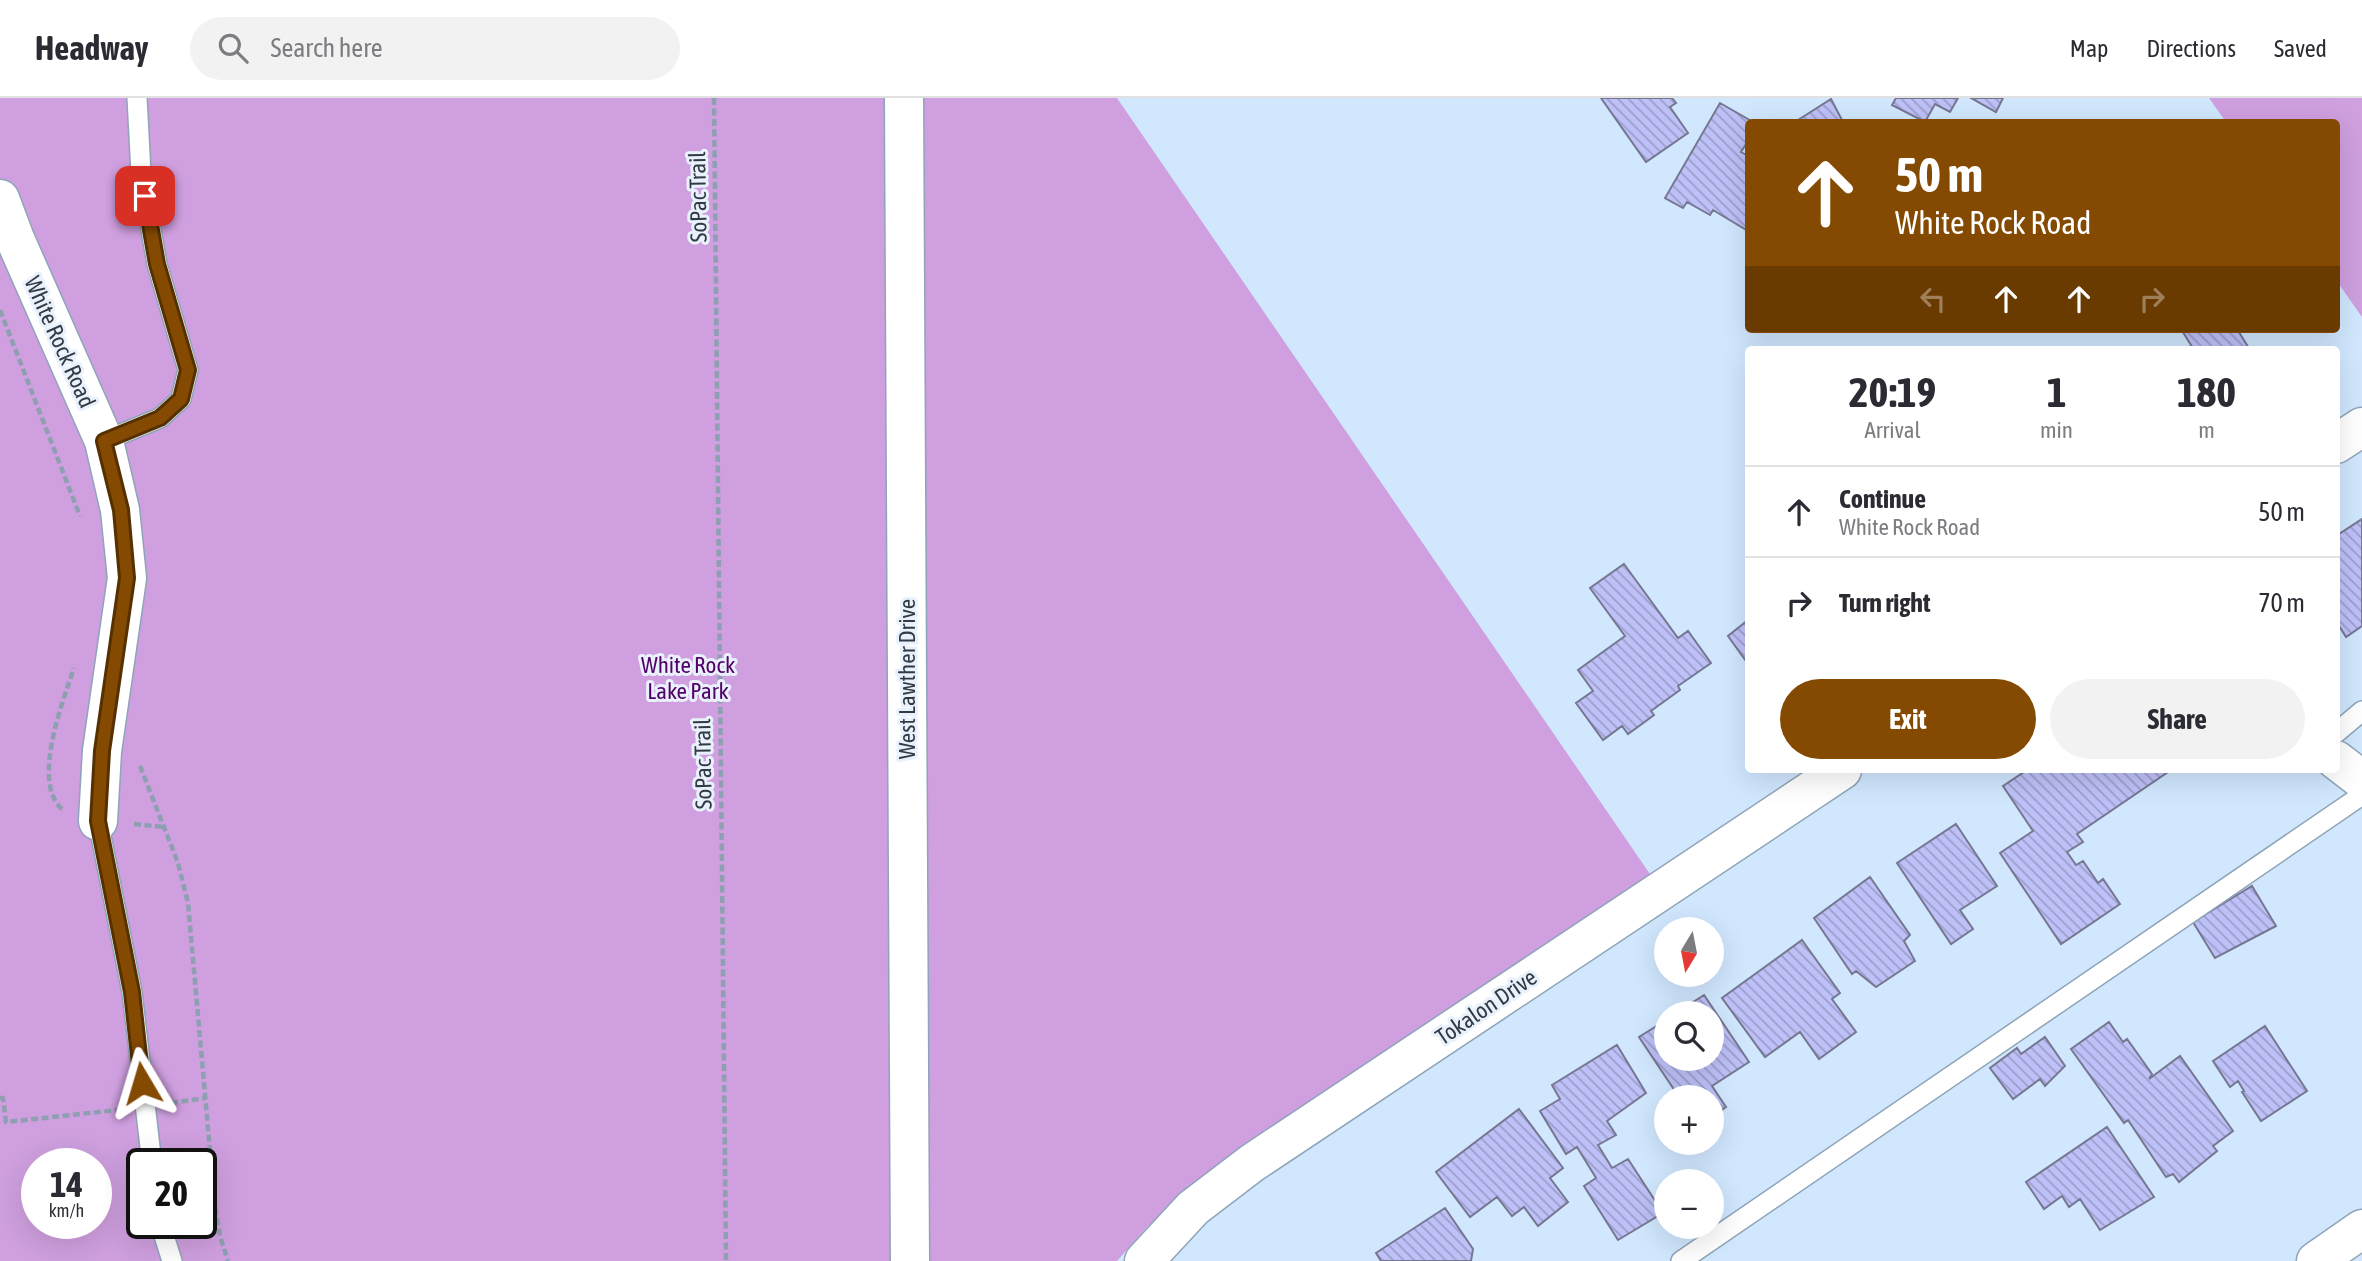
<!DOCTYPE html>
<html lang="en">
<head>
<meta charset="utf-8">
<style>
	body { margin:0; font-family:"Asap Condensed",sans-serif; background:#f2f2f3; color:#2b2b33; height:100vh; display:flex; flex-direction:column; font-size:26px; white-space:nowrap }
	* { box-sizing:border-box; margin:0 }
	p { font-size:23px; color:#7c7c81 }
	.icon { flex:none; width:38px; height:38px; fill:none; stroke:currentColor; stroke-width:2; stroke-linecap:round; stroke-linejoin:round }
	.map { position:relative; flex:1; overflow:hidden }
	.side { position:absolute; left:1745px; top:248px; width:595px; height:427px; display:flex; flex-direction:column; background:#fff; border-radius:7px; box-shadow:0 7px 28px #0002 }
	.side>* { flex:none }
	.top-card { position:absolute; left:1745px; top:21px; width:595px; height:214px; border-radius:7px; box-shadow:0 7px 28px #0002; background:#854a02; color:#fff; overflow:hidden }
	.needle { width:46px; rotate:190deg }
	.buttons { position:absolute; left:1654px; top:819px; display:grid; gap:14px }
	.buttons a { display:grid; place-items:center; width:70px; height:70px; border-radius:50%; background:#fff; box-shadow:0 7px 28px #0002; font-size:35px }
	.speed { position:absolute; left:21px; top:1050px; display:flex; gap:14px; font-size:35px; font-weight:700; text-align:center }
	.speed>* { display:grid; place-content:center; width:91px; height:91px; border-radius:50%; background:#fff; box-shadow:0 7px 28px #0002; line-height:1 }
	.speed small { font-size:18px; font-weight:400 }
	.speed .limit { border:4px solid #111; border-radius:10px; background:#fff; color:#111 }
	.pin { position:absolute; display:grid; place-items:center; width:60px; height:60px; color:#fff; margin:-30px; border-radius:14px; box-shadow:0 4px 10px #0006 }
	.me { position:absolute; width:77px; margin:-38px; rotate:353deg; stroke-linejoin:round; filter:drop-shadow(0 0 5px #0008) }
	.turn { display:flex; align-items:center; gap:24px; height:147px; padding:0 35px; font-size:32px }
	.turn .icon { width:91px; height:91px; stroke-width:2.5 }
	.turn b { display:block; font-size:49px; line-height:60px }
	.lanes { display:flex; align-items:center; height:66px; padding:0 35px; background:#0003; justify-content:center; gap:35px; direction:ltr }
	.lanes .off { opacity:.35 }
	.eta { display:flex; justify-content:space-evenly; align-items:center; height:119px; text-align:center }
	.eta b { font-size:42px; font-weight:700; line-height:49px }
	.cta { display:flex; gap:14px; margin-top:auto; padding:14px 35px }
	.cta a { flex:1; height:80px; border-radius:42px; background:#854a02; color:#fff; font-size:28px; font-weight:700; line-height:80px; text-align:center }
	.cta a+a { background:#f2f2f3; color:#2b2b33 }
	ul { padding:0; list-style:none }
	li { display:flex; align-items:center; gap:21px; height:91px; padding:0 35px; border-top:2px solid #e1e1e2 }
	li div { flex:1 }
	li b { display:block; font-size:26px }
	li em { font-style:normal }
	header { display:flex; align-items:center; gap:42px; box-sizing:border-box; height:98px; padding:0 35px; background:#fff; border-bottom:2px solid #e1e1e2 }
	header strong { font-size:33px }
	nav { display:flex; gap:38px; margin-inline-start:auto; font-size:24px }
	.search { width:490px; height:63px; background:#f2f2f3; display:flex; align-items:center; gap:18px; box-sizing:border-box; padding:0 24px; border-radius:38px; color:#7c7c81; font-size:26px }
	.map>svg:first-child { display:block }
	.green { fill:#cf9fdf; fill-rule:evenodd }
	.building { fill:url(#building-back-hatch); stroke:#767791; stroke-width:2 }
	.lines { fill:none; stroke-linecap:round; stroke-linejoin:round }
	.service-casing { stroke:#8ea4b9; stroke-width:22 }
	.minor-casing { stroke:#8ea4b9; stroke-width:41 }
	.tertiary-casing { stroke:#8ea4b9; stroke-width:41 }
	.path { stroke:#8e9fb1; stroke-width:4.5; stroke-dasharray:7 3.5; stroke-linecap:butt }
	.service { stroke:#fff; stroke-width:19 }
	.minor { stroke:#fff; stroke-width:38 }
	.tertiary { stroke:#fff; stroke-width:38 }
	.route-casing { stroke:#563001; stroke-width:18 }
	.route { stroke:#854a02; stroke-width:12 }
	.labels { text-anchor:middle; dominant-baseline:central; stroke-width:6; stroke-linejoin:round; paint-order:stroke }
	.street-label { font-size:23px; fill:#323b44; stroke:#e9f2fc }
	.park-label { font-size:23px; fill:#530068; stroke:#e9f2fc }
</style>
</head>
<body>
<header>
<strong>Headway</strong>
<div class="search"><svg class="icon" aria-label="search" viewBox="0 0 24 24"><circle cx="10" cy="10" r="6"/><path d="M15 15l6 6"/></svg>Search here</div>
<nav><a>Map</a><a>Directions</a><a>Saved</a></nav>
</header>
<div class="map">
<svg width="2362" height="1163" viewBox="0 0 2362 1163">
	<defs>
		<pattern id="building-back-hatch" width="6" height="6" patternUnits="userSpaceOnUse" patternTransform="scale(1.75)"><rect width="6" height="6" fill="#bec1f8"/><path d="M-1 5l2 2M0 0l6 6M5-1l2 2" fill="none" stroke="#9b9eca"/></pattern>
	</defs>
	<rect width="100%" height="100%" fill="#d0e7fe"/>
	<path class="green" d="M0,0H1117L1652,779L1272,1038L1148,1128L1117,1163H0ZM37,1066H96V1125H37ZM142,1066H201V1125H142Z
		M2209,0H2362V219L2336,182V24H2226Z"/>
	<path class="building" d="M1601,0H1672L1676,5L1670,9L1688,35L1646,64Z
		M1896,0H1958L1950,14L1935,6L1925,24L1892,7Z
		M1971,0H2003L1996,14Z
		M1831,1L1843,24H1795Z
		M1720,5L1753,24H1748V43L1741,54L1748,58V133L1713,112L1710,117L1687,104L1683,110L1665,100Z
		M2181,231H2237L2250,252H2194Z
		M2362,421V528L2346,539L2336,523V438Z
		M1624,466L1678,540L1688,533L1711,565L1678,588L1680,592L1651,613L1654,617L1628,636L1622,628L1603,642L1576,605L1593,593L1578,572L1625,538L1590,490Z
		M1748,522V566L1728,538Z
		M2027,672H2171L2077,736L2083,744L2067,754L2076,767L2083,763L2098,785L2103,781L2120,806L2061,846L2000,755L2033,733L2003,688Z
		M1956,726L1997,788L1960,812L1973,831L1951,846L1897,765Z
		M1870,779L1910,837L1904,843L1915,863L1876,889L1856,873L1852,876L1814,820Z
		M2252,788L2276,828L2215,860L2193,824Z
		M1802,842L1840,895L1832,901L1856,934L1819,961L1800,934L1765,959L1722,900Z
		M1704,897L1749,964L1712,988L1726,1009L1712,1019V999H1679L1639,939L1666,922V961H1712V915H1676Z
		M2109,924L2123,944L2127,941L2152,976L2149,981L2180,958L2233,1033L2213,1048L2217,1053L2179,1084L2173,1076L2166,1079L2128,1022L2124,1025L2071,951Z
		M2265,928L2307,993L2261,1023L2242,994L2244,993L2238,983L2230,989L2213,963Z
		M2045,939L2065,968L2045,988L2040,981L2013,1001L1990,970L2017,950L2021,956Z
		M1617,947L1646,995L1607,1023L1616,1037L1598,1047L1612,1070L1628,1061L1663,1115L1618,1142L1584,1088L1596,1080L1577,1049L1566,1056L1540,1013L1560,1001L1552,987Z
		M1519,1011L1563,1070L1550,1080L1568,1104L1538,1128L1524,1109L1512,1118L1497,1099L1470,1119L1436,1074Z
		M2107,1029L2154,1099L2100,1132L2080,1101L2069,1109L2062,1098L2044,1111L2026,1084Z
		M1445,1110L1473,1151L1471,1163H1381L1376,1155Z"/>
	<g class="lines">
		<g class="service-casing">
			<path id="service" d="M104,343L160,320L181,301L188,272L157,166L141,75L137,0
				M2336,635L2362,613
				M98,723L132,894L152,1066
				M160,1125L172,1163
				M1681,1163L2362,697"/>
		</g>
		<g class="minor-casing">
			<path id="minor" d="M0,101L15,141L104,343L120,412L127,480L102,653L98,723
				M2336,346L2362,329
				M2336,662L2362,682
				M1144,1163L1193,1110L1252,1065L1842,672
				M2316,1163L2362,1131"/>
		</g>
		<g class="tertiary-casing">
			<path id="tertiary" d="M904,0L910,1163"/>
		</g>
		<path class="path" d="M714,0L726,1163
			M0,212L80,418
			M140,668L178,765L188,805L215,1109L220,1138L228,1163
			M62,711C31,684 63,603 74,570
			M134,726L164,729
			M0,1000H3L6,1024L117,1012
			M171,1005L205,1000"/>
		<use href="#service" class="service"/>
		<use href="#minor" class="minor"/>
		<use href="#tertiary" class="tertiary"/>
	</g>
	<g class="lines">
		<g class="route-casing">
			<path id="route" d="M142,985L132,894L98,723L102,653L127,480L121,412L104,343L160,320L181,301L188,272L157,166L145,98"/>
		</g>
		<use href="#route" class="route"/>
	</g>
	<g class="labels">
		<g class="street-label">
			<text transform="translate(698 99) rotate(-91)">SoPac Trail</text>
			<text transform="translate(60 244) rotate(66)">White Rock Road</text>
			<text transform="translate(907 581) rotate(-90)">West Lawther Drive</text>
			<text transform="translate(703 666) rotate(-91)">SoPac Trail</text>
			<text transform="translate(1486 909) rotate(-34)">Tokalon Drive</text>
		</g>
		<g class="park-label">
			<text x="688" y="567">White Rock<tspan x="688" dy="26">Lake Park</tspan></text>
		</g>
	</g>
</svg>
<div class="buttons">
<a><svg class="needle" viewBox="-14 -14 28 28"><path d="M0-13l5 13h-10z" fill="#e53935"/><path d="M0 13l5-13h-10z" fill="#7c7c81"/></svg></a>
<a><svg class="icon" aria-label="search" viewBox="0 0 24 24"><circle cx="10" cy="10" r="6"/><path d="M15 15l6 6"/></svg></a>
<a>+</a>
<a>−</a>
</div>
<div class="speed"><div>14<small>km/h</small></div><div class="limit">20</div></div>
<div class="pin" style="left:145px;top:98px;background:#d93025"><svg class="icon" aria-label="arrive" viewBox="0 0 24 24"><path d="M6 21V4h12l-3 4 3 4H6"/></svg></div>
<svg class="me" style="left:142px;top:985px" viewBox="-20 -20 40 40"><path d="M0-17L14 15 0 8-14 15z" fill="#854a02" stroke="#fff" stroke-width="4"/></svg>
<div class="top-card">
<div class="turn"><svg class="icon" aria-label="ahead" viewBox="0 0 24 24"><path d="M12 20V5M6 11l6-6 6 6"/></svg><div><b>50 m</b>White Rock Road</div></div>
<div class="lanes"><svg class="icon off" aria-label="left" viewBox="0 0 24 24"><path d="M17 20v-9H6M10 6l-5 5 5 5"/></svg><svg class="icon" aria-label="ahead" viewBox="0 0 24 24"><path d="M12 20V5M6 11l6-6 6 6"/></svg><svg class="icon" aria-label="ahead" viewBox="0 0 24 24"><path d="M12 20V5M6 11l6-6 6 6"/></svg><svg class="icon off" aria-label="right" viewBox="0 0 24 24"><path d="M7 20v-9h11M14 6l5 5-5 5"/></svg></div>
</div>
<section class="side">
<div class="eta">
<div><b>20:19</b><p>Arrival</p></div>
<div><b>1</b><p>min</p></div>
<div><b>180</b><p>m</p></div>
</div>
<ul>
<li><svg class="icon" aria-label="ahead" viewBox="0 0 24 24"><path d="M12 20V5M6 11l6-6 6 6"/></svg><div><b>Continue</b><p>White Rock Road</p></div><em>50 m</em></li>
<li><svg class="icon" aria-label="right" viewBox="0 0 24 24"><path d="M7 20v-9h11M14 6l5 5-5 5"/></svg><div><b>Turn right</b></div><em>70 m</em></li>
</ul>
<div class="cta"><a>Exit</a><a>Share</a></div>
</section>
</div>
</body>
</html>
